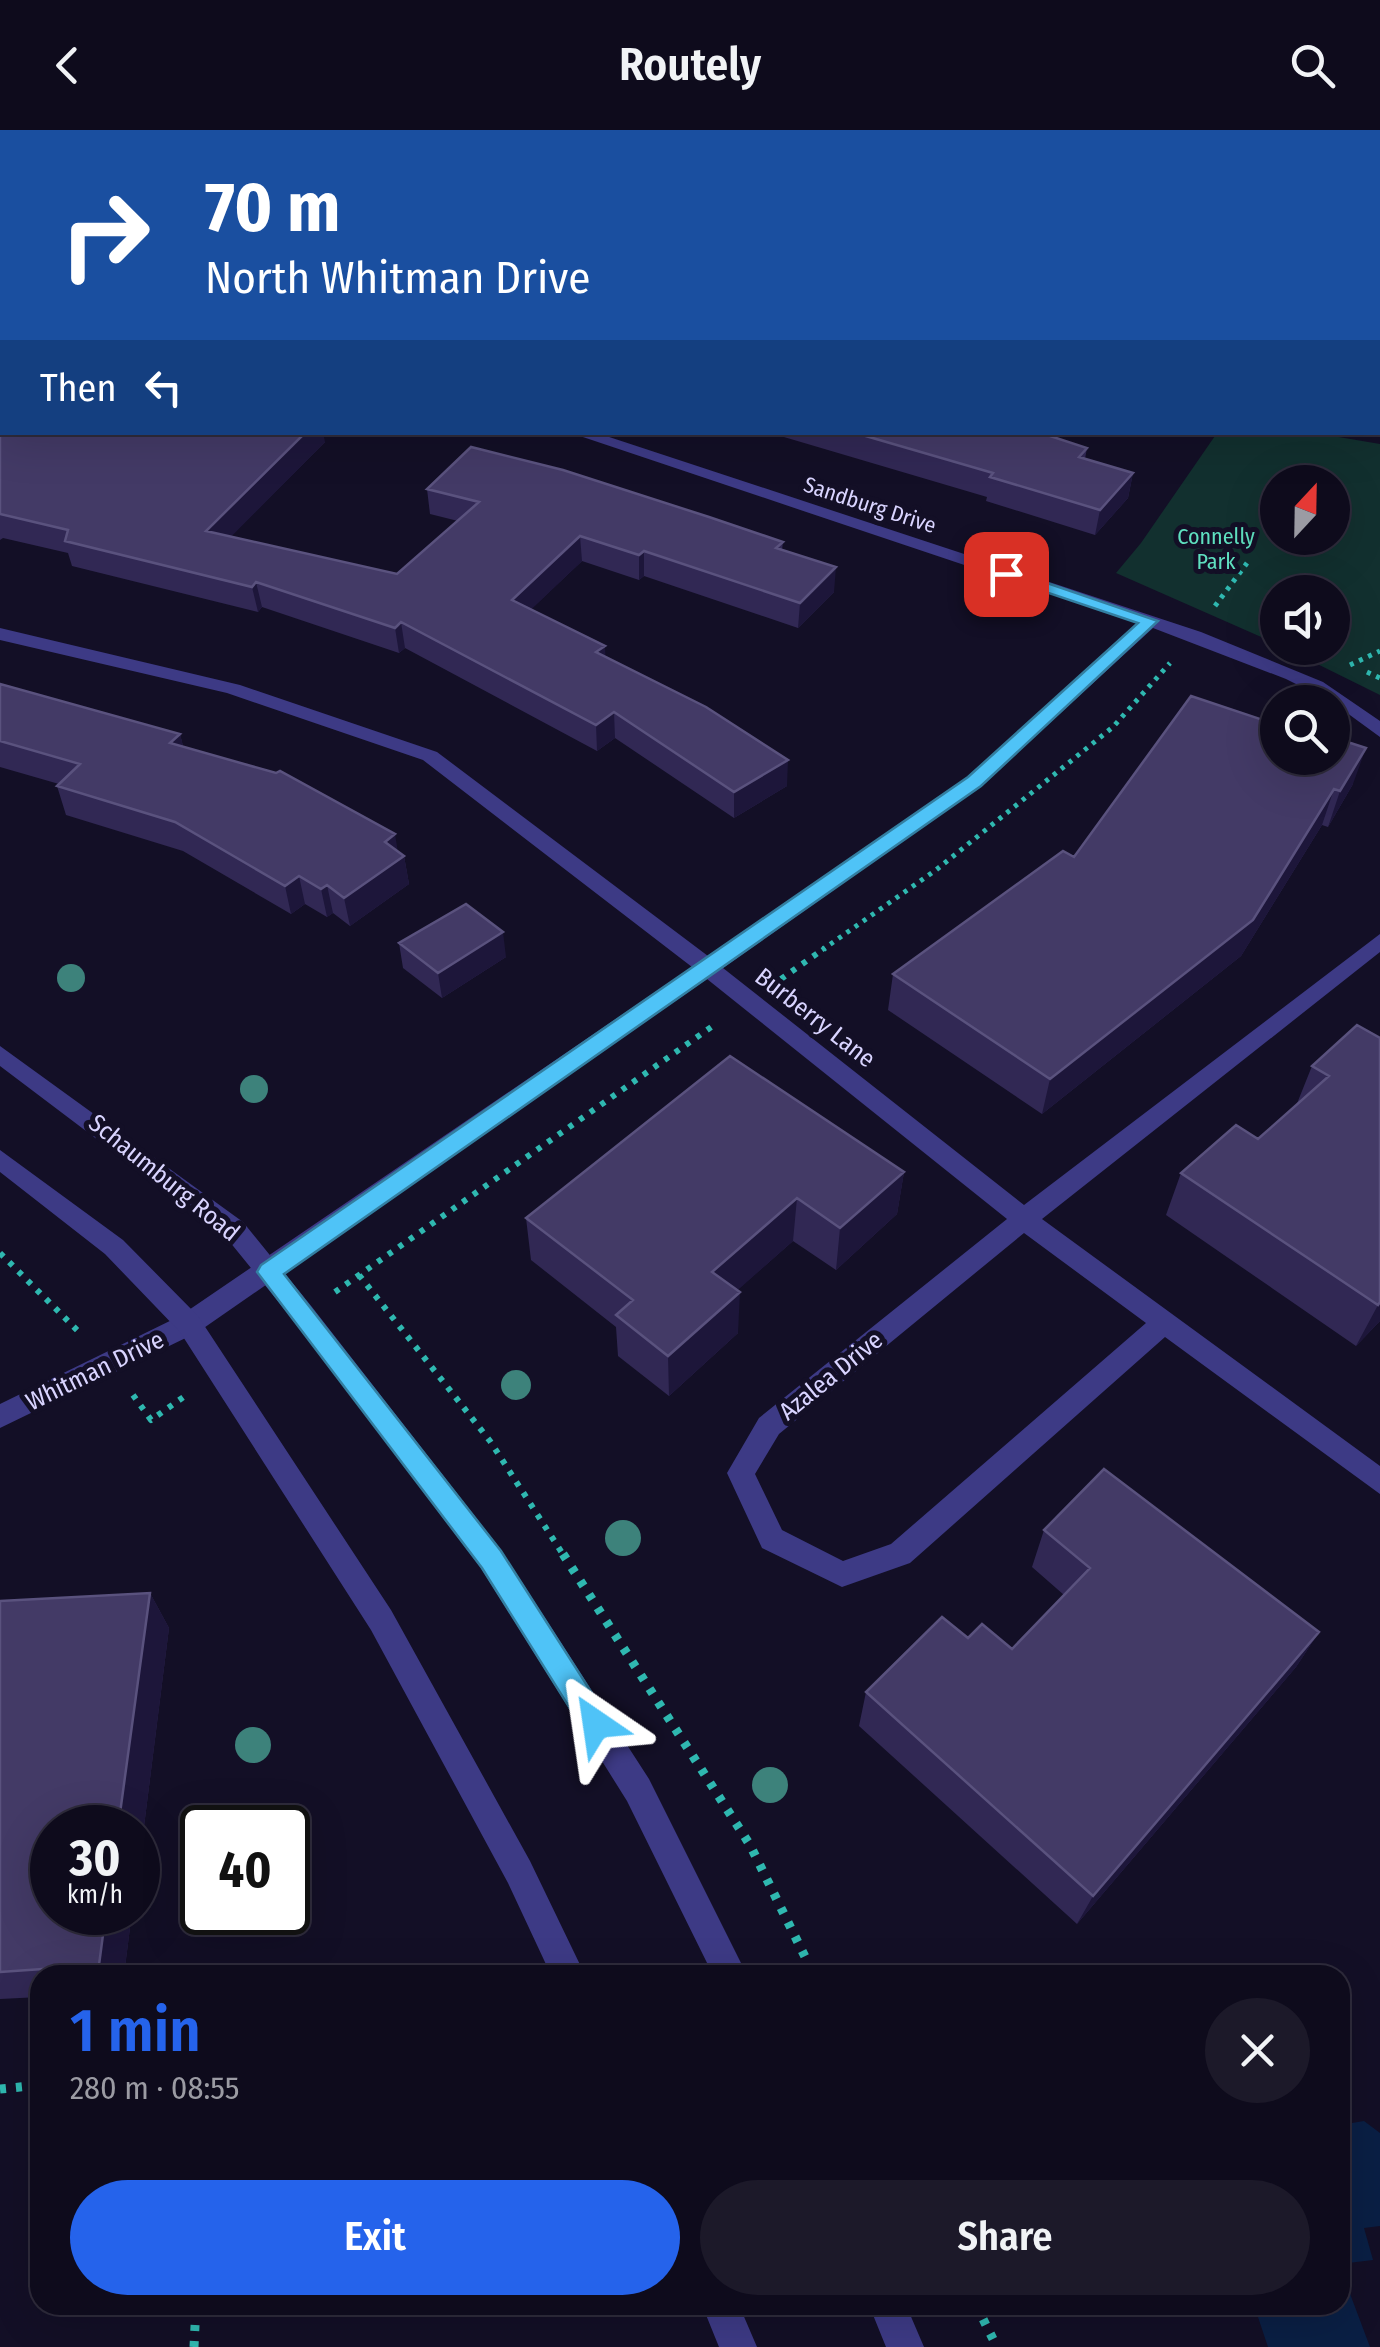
<!DOCTYPE html>
<html lang="en">
<head>
<meta charset="utf-8">
<style>
	body { margin:0; font-family:"Fira Sans Condensed",sans-serif; background:#1c1929; color:#f1f3f6; height:100vh; display:flex; flex-direction:column; font-size:38px; white-space:nowrap }
	* { box-sizing:border-box; margin:0 }
	p { font-size:32px; color:#9b9ba3 }
	.icon { flex:none; width:55px; height:55px; fill:none; stroke:currentColor; stroke-width:2; stroke-linecap:round; stroke-linejoin:round }
	.map { position:relative; flex:1; overflow:hidden }
	.panel { position:absolute; left:30px; top:1835px; width:1320px; height:350px; display:flex; flex-direction:column; background:#0e0b1c; border-radius:30px; box-shadow:0 10px 40px #0002,0 0 0 2px #2e2b3b }
	.panel>* { flex:none }
	.guide { position:absolute; left:0px; top:0px; width:1380px; height:305px; box-shadow:0 10px 40px #0002,0 0 0 2px #2e2b3b; background:#1a4fa0; color:#fff; overflow:hidden }
	.needle { width:65px; rotate:22deg }
	.controls { position:absolute; left:1260px; top:335px; display:grid; gap:20px }
	.controls a { display:grid; place-items:center; width:90px; height:90px; border-radius:50%; background:#0e0b1c; box-shadow:0 10px 40px #0002,0 0 0 2px #2e2b3b; font-size:50px }
	.speed { position:absolute; left:30px; top:1675px; display:flex; gap:20px; font-size:50px; font-weight:700; text-align:center }
	.speed>* { display:grid; place-content:center; width:130px; height:130px; border-radius:50%; background:#0e0b1c; box-shadow:0 10px 40px #0002,0 0 0 2px #2e2b3b; line-height:1 }
	.speed small { font-size:25px; font-weight:400 }
	.speed .limit { border:5px solid #111; border-radius:15px; background:#fff; color:#111 }
	.pin { position:absolute; display:grid; place-items:center; width:85px; height:85px; color:#fff; margin:-42px; border-radius:20px; box-shadow:0 5px 15px #0006 }
	.me { position:absolute; width:110px; margin:-55px; rotate:328deg; stroke-linejoin:round; filter:drop-shadow(0 0 8px #0008) }
	.turn { display:flex; align-items:center; gap:35px; height:210px; padding:0 40px; font-size:45px }
	.turn .icon { width:130px; height:130px; stroke-width:2.5 }
	.turn b { display:block; font-size:70px; line-height:85px }
	.then { display:flex; align-items:center; height:95px; padding:0 40px; background:#0003; gap:20px; font-size:38px }
	.round { display:grid; place-items:center; flex:none; width:105px; height:105px; border-radius:52px; background:#1c1929 }
	.overview { display:flex; align-items:center; justify-content:space-between; height:170px; padding:0 40px }
	h1 { font-size:60px; font-weight:600; line-height:75px; color:#2563eb }
	.button { display:flex; gap:20px; margin-top:auto; padding:20px 40px }
	.button a { flex:1; height:115px; border-radius:60px; background:#2563eb; color:#fff; font-size:40px; font-weight:600; line-height:115px; text-align:center }
	.button a+a { background:#1c1929; color:#f1f3f6 }
	header { display:flex; justify-content:space-between; align-items:center; height:130px; padding:0 40px; background:#0e0b1c; font-size:45px; font-weight:600 }
	.map>svg:first-child { display:block }
	.green { fill:#12302f; fill-rule:evenodd }
	.water { fill:#0a1f44 }
	.lines { fill:none; stroke-linecap:round; stroke-linejoin:round }
	.path-far2 { stroke:#2fb8b0; stroke-width:5; stroke-dasharray:4 6; stroke-linecap:butt }
	.path-far1 { stroke:#2fb8b0; stroke-width:6; stroke-dasharray:5 8; stroke-linecap:butt }
	.path { stroke:#2fb8b0; stroke-width:9; stroke-dasharray:6 10; stroke-linecap:butt }
	.minor { fill:#3d3a85; fill-rule:evenodd }
	.tertiary { fill:#3d3a85; fill-rule:evenodd }
	.tree { fill:#3d827b }
	.wall { fill:#312854 }
	.shaded-wall { fill:#1d163a }
	.building { fill:#433a66; stroke:#5a527e; stroke-width:2.5 }
	.route { fill:#4fc3f7; stroke:#337fa1; stroke-width:2.5 }
	.labels { text-anchor:middle; dominant-baseline:central; stroke-width:10; stroke-linejoin:round; paint-order:stroke }
	.far-street-label { font-size:22px; fill:#d9d4ff; stroke:#130f26 }
	.far-park-label { font-size:22px; fill:#5fe0c0; stroke:#130f26 }
	.street-label { font-size:25px; fill:#d9d4ff; stroke:#130f26 }
</style>
</head>
<body>
<header><svg class="icon" aria-label="back" viewBox="0 0 24 24"><path d="M15 5l-7 7 7 7"/></svg>Routely<svg class="icon" aria-label="search" viewBox="0 0 24 24"><circle cx="10" cy="10" r="6"/><path d="M15 15l6 6"/></svg></header>
<div class="map">
<svg width="1380" height="2217" viewBox="0 0 1380 2217">
	<rect width="100%" height="100%" fill="#130f26"/>
	<path class="green" d="M1217,303H1315L1380,314V565L1285,518H1332V462H1278L1277,514L1116,443L1141,413ZM1278,352H1332V408H1278Z"/>
	<path class="water" d="M1364,1991L1380,2003V2096L1364,2098L1373,2130L1340,2134V1995Z
		M1340,2137L1370,2217H1268L1254,2175H1340Z"/>
	<g class="lines">
		<path class="path-far2" d="M1215,476L1247,433
			M1350,535L1380,521
			M1367,542L1380,548
			M822,820L936,740L1113,597L1170,533"/>
		<path class="path-far1" d="M781,849L825,818
			M0,1123L79,1202
			M359,1145L490,1311L564,1426
			M335,1162L717,893
			M133,1265L151,1290L185,1266"/>
		<path class="path" d="M563,1424L750,1715L814,1845
			M0,1959L40,1955
			M976,2175L997,2217
			M194,2217L196,2175"/>
		<path class="minor" d="M1378,171H1380V182H1378Z
			M0,180H2V188H0Z
			M568,302H594L1201,502L1323,552L1380,591V607L1332,572L1286,549L1153,498L981,656L723,838L1024,1075L1380,804V822L1042,1089L1380,1336V1364L1165,1207L910,1433L842,1457L762,1418L727,1343L759,1288L1007,1089L707,849L198,1202L0,1298V1274L180,1186L692,837L423,630L227,563L0,510V498L240,555L437,622L708,826L967,648L1137,493ZM1024,1103L1146,1193L891,1414L843,1431L782,1400L755,1344L779,1304Z"/>
		<path class="tertiary" d="M0,916L243,1092L312,1177L501,1420L649,1649L747,1845H713L627,1671L481,1438L294,1191L225,1106L0,936Z
			M0,1020L123,1110L198,1186L391,1480L530,1731L585,1845H551L508,1753L371,1500L180,1202L105,1124L0,1042Z
			M702,2175H739L757,2217H719Z
			M869,2175H906L924,2217H886Z"/>
	</g>
	<g class="tree">
		<circle cx="71" cy="848" r="14"/>
		<circle cx="254" cy="959" r="14"/>
		<circle cx="516" cy="1255" r="15"/>
		<circle cx="623" cy="1408" r="18"/>
		<circle cx="253" cy="1615" r="18"/>
		<circle cx="770" cy="1655" r="18"/>
	</g>
	<path class="wall" d="M0,0L2,2V138H0Z
		M558,0H651L648,2H559Z
		M704,0H847L845,2H718Z
		M0,220L325,312L231,406L397,444L458,391L430,384L427,359L783,412L782,420L834,462L798,498L644,446L639,450L582,431L531,479L605,526L787,656L734,688L615,608L597,621L405,518L399,523L262,477L258,482L72,436L68,423L3,408L0,410Z
		M767,302H1038L1087,318L1085,329L1133,343L1128,368L1095,405L986,371L987,367Z
		M0,554L180,604L183,616L398,722L404,726L409,754L350,796L333,783L327,787L305,774L291,784L183,721L66,685L57,656L59,654L0,637Z
		M1353,654L1328,697L1322,695L1241,826L1042,984L888,880L893,844L1074,727Z
		M399,813L506,827L442,868L403,838Z
		M1380,908V1191L1356,1216L1166,1085L1181,1043L1258,1009L1296,976L1312,936Z
		M904,1042L897,1084L836,1140L793,1111L737,1160L738,1203L669,1266L618,1226L616,1197L531,1130L526,1088Z
		M1044,1400L1319,1502L1296,1537L1077,1794L859,1596L866,1562L968,1508L1012,1519L1064,1465L1032,1437Z
		M150,1463L169,1498L138,1744V1698L52,1782H132L124,1845H40V1867L0,1869V1471Z"/>
	<path class="shaded-wall" d="M340,0H371L368,2H337Z
		M627,0H651L648,2H625Z
		M831,0H847L845,2H829Z
		M306,302H323L325,312L212,426L206,401Z
		M1133,343L1128,368L1095,405L1100,380Z
		M580,406L582,431L515,495L512,470Z
		M644,421V446L639,450V425Z
		M836,437L834,462L798,498L800,473Z
		M256,452L262,477L258,482L252,457Z
		M401,492L405,518L399,523L395,498Z
		M605,516L606,541L596,522Z
		M614,582L615,608L597,621L596,595Z
		M180,604L187,632L170,613Z
		M1366,618L1353,654L1328,697L1340,661Z
		M788,630L787,656L734,688V662Z
		M1334,659L1322,695L1241,826L1042,984L1050,949Z
		M395,704L399,729L404,726L409,754L350,796L344,768L385,712Z
		M299,746L305,774L291,784L285,756Z
		M327,755L333,783L327,787L321,759Z
		M503,802L506,827L442,868L438,843Z
		M904,1042L897,1084L836,1140L840,1098Z
		M797,1068L793,1111L712,1183V1142Z
		M740,1162L738,1203L669,1266L668,1226Z
		M1380,1172V1191L1356,1216L1378,1175Z
		M150,1463L169,1498L138,1744V1698H118Z
		M1319,1502L1296,1537L1077,1794L1093,1766Z
		M106,1782H132L124,1845H107L99,1835Z"/>
	<path class="building" d="M0,0H78L93,2H2V116H0Z
		M205,0H340L337,2H202Z
		M750,0H831L829,2H748Z
		M1014,0H1082L1081,2H1012Z
		M0,220H2V302H306L206,401L397,444L479,372L427,359L471,317L563,340L709,387L783,412L776,418L836,437L800,473L644,421L639,425L580,406L512,470L605,516L596,522L706,577L788,630L734,662L614,582L596,595L401,492L395,498L256,452L252,457L65,411L68,400L0,384Z
		M852,302H1038L1087,318L1079,327L1133,343L1100,380L990,347L993,343Z
		M0,554L180,604L170,613L276,643L280,641L395,704L385,712L404,726L344,768L327,755L321,759L299,746L285,756L175,692L57,656L80,634L0,611Z
		M1191,566L1278,595V628H1332V607L1366,618L1340,661L1334,659L1253,790L1050,949L893,844L1063,721L1074,727Z
		M466,774L503,802L438,843L399,813Z
		M1357,895L1380,908V1172L1378,1175L1181,1043L1236,995L1258,1009L1329,946L1312,936Z
		M730,926L904,1042L840,1098L797,1068L712,1142L740,1162L668,1226L616,1185L633,1170L526,1088Z
		M1104,1339L1319,1502L1093,1766L866,1562L942,1487L968,1508L982,1494L1012,1519L1090,1438L1044,1400Z
		M150,1463L118,1698H52V1782H106L99,1835L0,1842V1471Z"/>
	<path class="route" d="M1006,439L1158,491L981,656L284,1144L501,1421L606,1585L610,1594L606,1604L596,1607L586,1604L482,1438L257,1142L261,1135L968,647L1138,493L1001,447L998,444Z"/>
	<g class="labels">
		<g class="far-street-label">
			<text transform="translate(870 375) rotate(18)">Sandburg Drive</text>
		</g>
		<g class="far-park-label">
			<text x="1216" y="406">Connelly<tspan x="1216" dy="25">Park</tspan></text>
		</g>
		<g class="street-label">
			<text transform="translate(815 888) rotate(38)">Burberry Lane</text>
			<text transform="translate(164 1048) rotate(39)">Schaumburg Road</text>
			<text transform="translate(95 1241) rotate(-26)">Whitman Drive</text>
			<text transform="translate(831 1246) rotate(-39)">Azalea Drive</text>
		</g>
	</g>
</svg>
<div class="controls">
<a><svg class="needle" viewBox="-14 -14 28 28"><path d="M0-13l5 13h-10z" fill="#e53935"/><path d="M0 13l5-13h-10z" fill="#9b9ba3"/></svg></a>
<a><svg class="icon" aria-label="sound" viewBox="0 0 24 24"><path d="M4 9h4l5-4v14l-5-4H4zM17 9q2 3 0 6"/></svg></a>
<a><svg class="icon" aria-label="search" viewBox="0 0 24 24"><circle cx="10" cy="10" r="6"/><path d="M15 15l6 6"/></svg></a>
</div>
<div class="speed"><div>30<small>km/h</small></div><div class="limit">40</div></div>
<div class="pin" style="left:1006px;top:444px;background:#d93025"><svg class="icon" aria-label="arrive" viewBox="0 0 24 24"><path d="M6 21V4h12l-3 4 3 4H6"/></svg></div>
<svg class="me" style="left:596px;top:1594px" viewBox="-20 -20 40 40"><path d="M0-17L14 15 0 8-14 15z" fill="#4fc3f7" stroke="#fff" stroke-width="4"/></svg>
<div class="guide">
<div class="turn"><svg class="icon" aria-label="right" viewBox="0 0 24 24"><path d="M7 20v-9h11M14 6l5 5-5 5"/></svg><div><b>70 m</b>North Whitman Drive</div></div>
<div class="then">Then<svg class="icon" aria-label="left" viewBox="0 0 24 24"><path d="M17 20v-9H6M10 6l-5 5 5 5"/></svg></div>
</div>
<section class="panel">
<div class="overview"><div><h1>1 min</h1><p>280 m · 08:55</p></div><a class="round"><svg class="icon" aria-label="close" viewBox="0 0 24 24"><path d="M6 6l12 12M18 6L6 18"/></svg></a></div>
<div class="button"><a>Exit</a><a>Share</a></div>
</section>
</div>
</body>
</html>
